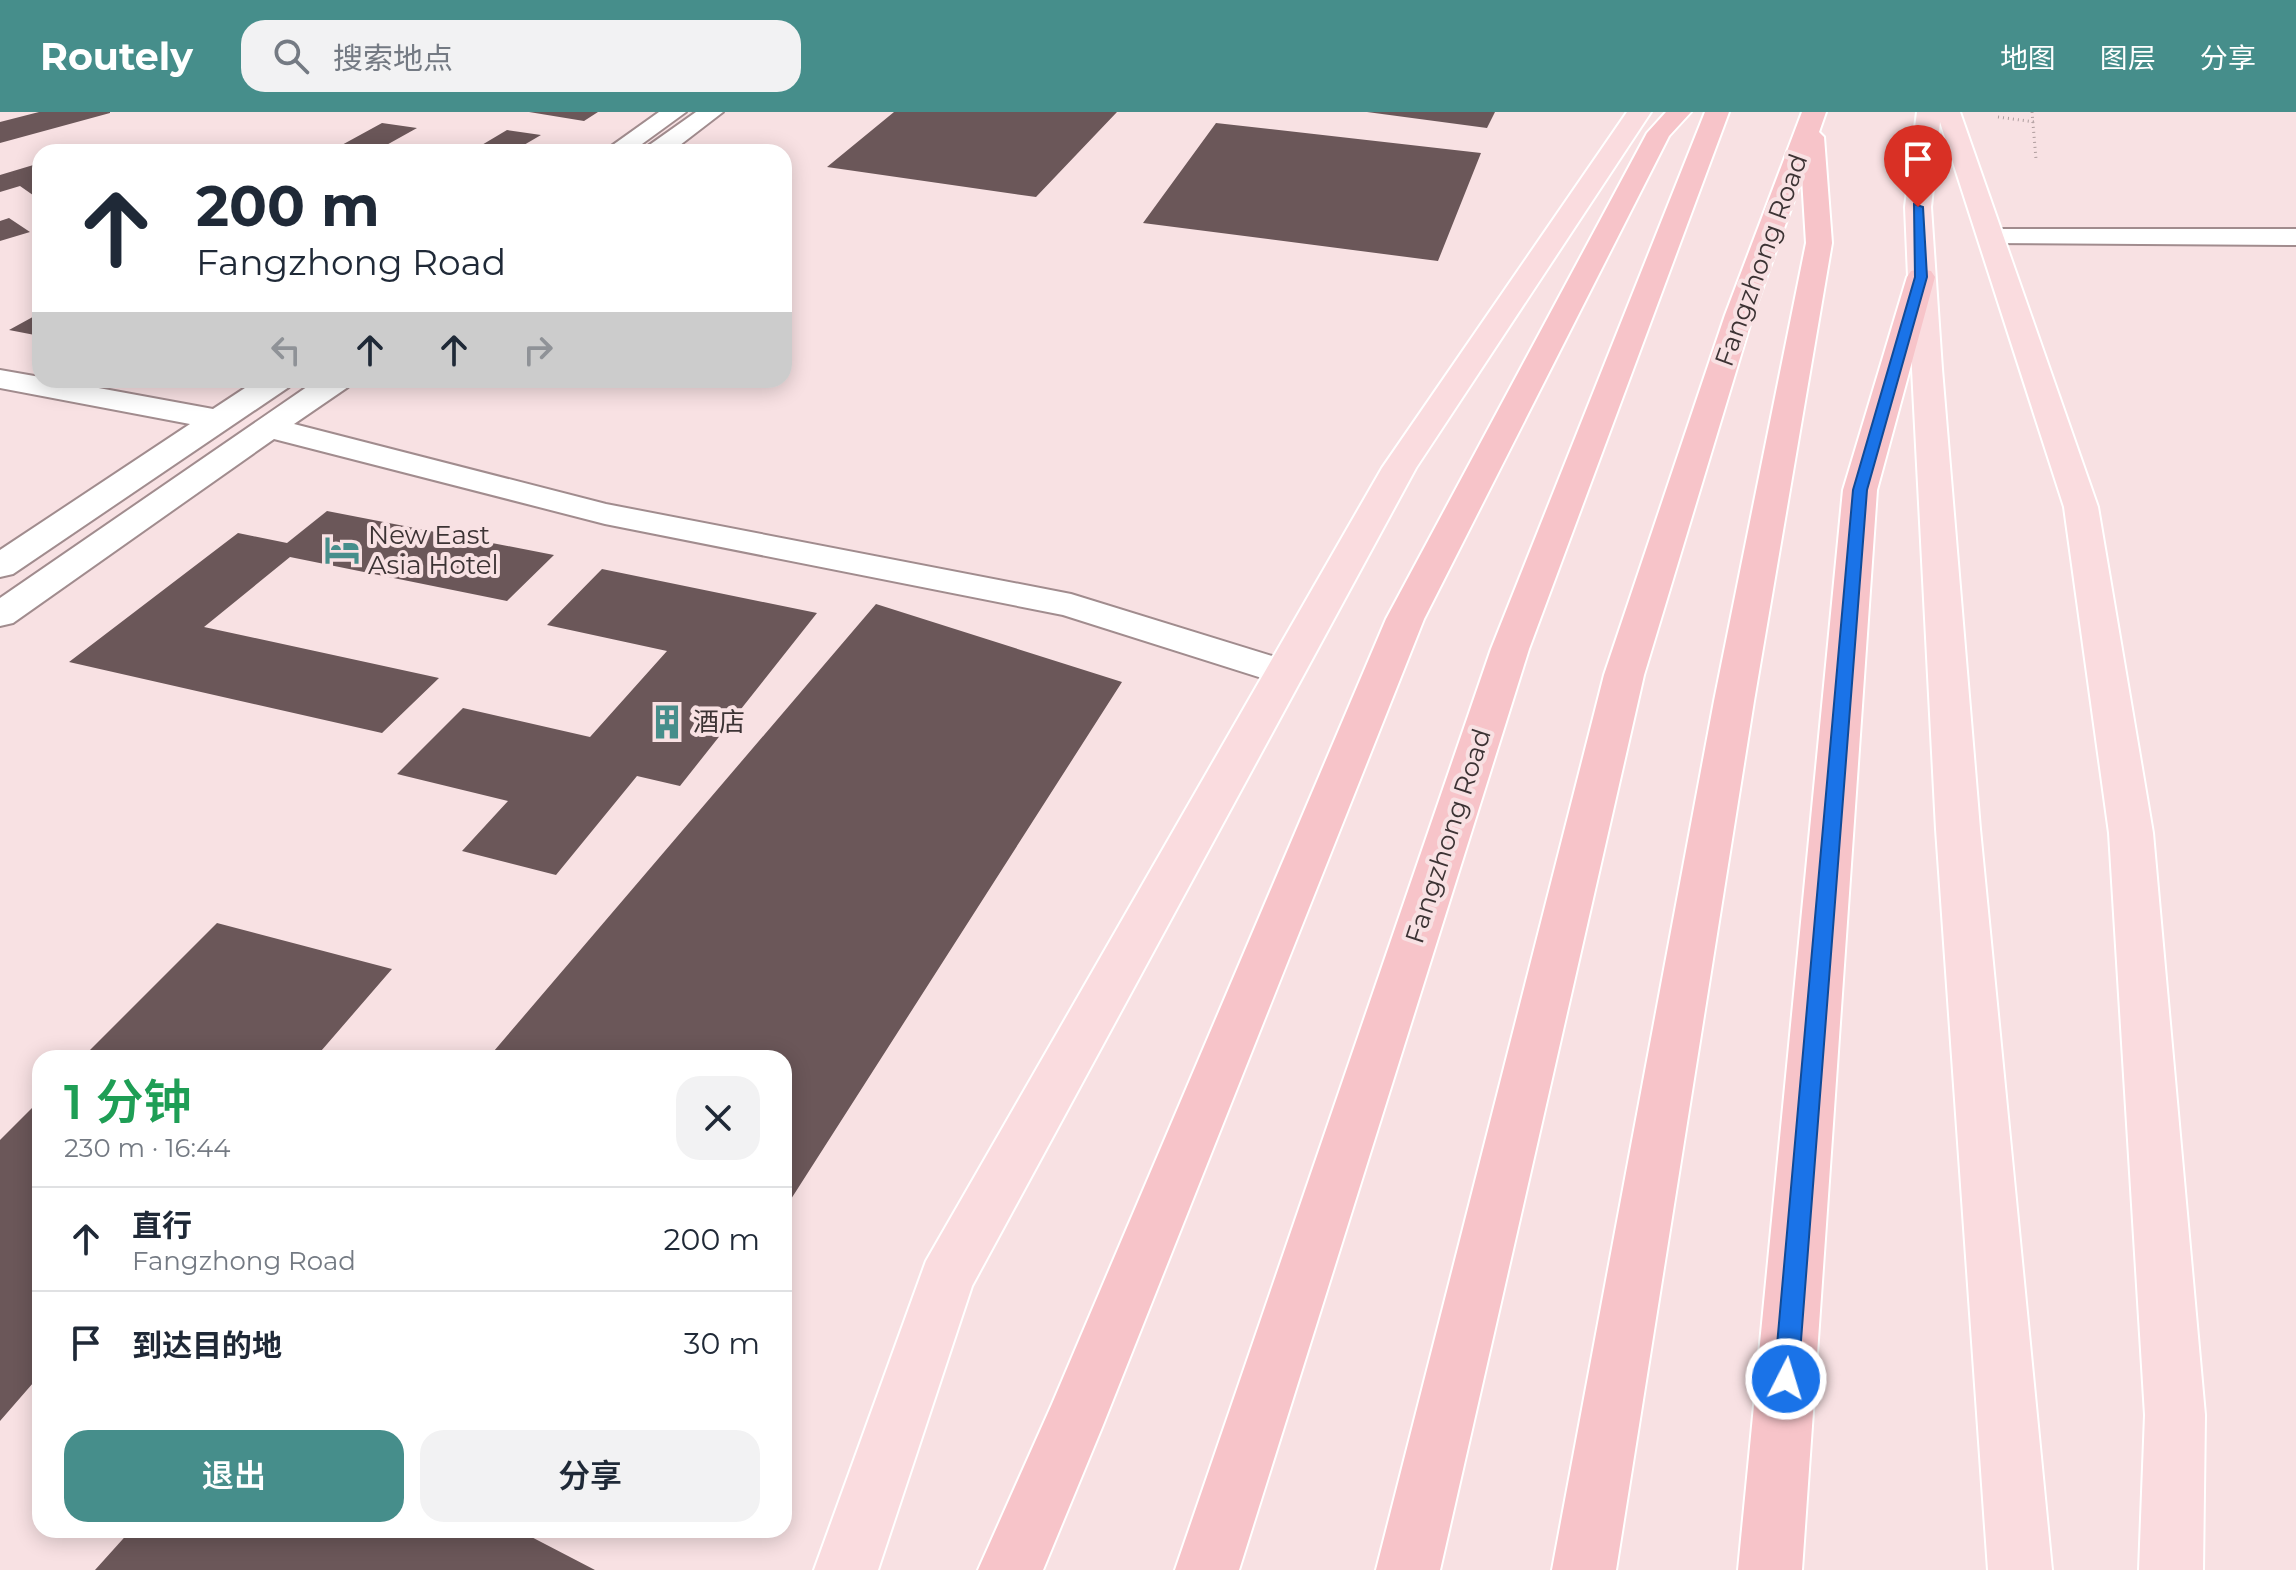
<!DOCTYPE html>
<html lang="zh">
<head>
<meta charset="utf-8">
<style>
	body { margin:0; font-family:Montserrat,"Noto Sans SC",sans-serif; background:#f2f2f3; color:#1f2937; height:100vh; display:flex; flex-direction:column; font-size:30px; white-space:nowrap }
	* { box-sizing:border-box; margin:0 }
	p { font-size:26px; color:#747a83 }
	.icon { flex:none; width:44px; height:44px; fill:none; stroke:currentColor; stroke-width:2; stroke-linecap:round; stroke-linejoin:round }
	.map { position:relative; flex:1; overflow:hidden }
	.panel { position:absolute; left:32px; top:938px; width:760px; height:488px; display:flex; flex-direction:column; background:#fff; border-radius:24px; box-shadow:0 4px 20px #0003 }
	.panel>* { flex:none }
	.banner { position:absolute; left:32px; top:32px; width:760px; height:244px; border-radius:24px; box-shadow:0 4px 20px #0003; background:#fff; color:#1f2937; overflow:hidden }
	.pin { position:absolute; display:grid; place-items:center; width:68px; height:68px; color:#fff; margin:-82px -34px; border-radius:50% 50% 50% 0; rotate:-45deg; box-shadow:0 0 8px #0007 }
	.pin .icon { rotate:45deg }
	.me { position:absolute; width:88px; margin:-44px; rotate:5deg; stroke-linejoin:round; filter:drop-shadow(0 0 6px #0008) }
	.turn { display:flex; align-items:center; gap:28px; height:168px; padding:0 32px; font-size:36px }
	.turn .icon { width:104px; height:104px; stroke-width:2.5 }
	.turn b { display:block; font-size:56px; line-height:68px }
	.lanes { display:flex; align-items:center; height:76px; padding:0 32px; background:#0003; justify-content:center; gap:40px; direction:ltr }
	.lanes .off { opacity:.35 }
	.round { display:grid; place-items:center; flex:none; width:84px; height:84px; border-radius:24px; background:#f2f2f3 }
	.head { display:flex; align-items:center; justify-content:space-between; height:136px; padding:0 32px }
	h1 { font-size:48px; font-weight:600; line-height:60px; color:#1e9e55 }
	.primary-button { display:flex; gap:16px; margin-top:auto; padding:16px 32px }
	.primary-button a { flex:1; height:92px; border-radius:24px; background:#468e8b; color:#fff; font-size:32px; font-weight:600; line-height:92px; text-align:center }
	.primary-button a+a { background:#f2f2f3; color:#1f2937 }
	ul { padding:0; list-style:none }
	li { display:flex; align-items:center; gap:24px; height:104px; padding:0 32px; border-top:2px solid #e0e1e3 }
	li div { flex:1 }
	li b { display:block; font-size:30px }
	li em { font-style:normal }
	header { display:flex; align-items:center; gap:48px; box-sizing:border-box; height:112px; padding:0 40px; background:#468e8b; color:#fff }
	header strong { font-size:38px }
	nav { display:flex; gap:44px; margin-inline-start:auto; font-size:28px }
	.search { width:560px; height:72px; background:#f2f2f3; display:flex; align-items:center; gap:20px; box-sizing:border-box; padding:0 28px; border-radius:24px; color:#747a83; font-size:30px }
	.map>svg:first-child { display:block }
	.building { fill:#6b5759 }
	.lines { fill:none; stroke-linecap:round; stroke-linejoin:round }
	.minor-casing { stroke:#a18c8e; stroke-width:4 }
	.major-casing { stroke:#fff; stroke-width:4 }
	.highway-casing { stroke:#fff; stroke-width:4 }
	.path { stroke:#ae9d9e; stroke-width:3; stroke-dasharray:1 4; stroke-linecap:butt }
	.minor { fill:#fff; fill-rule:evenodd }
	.major { fill:#fadcdf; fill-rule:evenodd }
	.highway { fill:#f7c4c9; fill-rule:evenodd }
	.route { fill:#1a73e8; stroke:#114b97; stroke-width:2 }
	.labels { text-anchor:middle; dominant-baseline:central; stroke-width:8; stroke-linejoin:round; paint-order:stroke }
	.street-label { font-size:26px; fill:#3c3334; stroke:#f8e1e3 }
	.poi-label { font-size:26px; fill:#3c3334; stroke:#f8e1e3; text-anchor:start }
</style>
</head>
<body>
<header>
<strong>Routely</strong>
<div class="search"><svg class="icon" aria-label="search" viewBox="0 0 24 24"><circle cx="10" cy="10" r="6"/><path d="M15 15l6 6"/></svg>搜索地点</div>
<nav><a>地图</a><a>图层</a><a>分享</a></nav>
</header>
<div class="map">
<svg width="2296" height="1458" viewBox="0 0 2296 1458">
	<rect width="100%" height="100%" fill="#f8e1e3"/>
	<path class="building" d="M39,0H110V1L0,31V10Z
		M529,0H598L584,9Z
		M894,0H1117L1036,85L827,55Z
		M1367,0H1495L1487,16Z
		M382,11L417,16L374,40H329Z
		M1216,11L1481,41L1438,149L1143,111Z
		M507,18L541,23L512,40H470Z
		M40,51V88L20,74L0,80V63Z
		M9,106L30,120L0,129V109Z
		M40,201V224L9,218Z
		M327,399L554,443L507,489L290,445L204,515L439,566L382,621L69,550L238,421L287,431Z
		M602,457L817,501L680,674L637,664L556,763L462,739L508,689L397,662L463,596L590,625L667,539L547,513Z
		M876,492L1122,570L784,1098V946H488Z
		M217,811L392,857L315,946H82Z
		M40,988V1263L0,1309V1028Z
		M131,1418H518L595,1458H95Z"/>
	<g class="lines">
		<g class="minor-casing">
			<path id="minor" d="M659,0H686L631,40H603Z
				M696,0H723L671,40H646L648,34Z
				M1991,117H2296V133L1982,131L1978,125L1982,119Z
				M0,258L40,265V268H55L213,297L257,268H293L289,275L13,462L0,465V438L190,312L0,276Z
				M317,268H352L348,275L294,312L606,392L1071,482L1298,552L1304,561L1298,570L1284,573L1063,503L605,412L274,327L13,511L0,514V486Z"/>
		</g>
		<g class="major-casing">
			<path id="major" d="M1627,0H1651L1416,356L972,1174L878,1458H814L926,1149L1382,356Z
				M1917,0H1960L2098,395L2153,721L2205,1303L2203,1458H2139L2145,1303L2109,721L2064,395L1940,10L1931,95L1942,257L1980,717L2052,1458H1988L1936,717L1912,257L1905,95Z"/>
		</g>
		<g class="highway-casing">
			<path id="highway" d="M1666,0H1691L1669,24L1424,507L1103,1313L1043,1458H978L1052,1292L1386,507L1647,21Z
				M1705,0H1729L1529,537L1239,1458H1175L1491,537Z
				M1802,0H1826L1819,20L1824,25L1832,131L1754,589L1616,1458H1552L1714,589L1806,131L1802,66L1753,203L1644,563L1440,1458H1376L1604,563L1725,203Z
				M1921,157L1931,159L1935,165L1877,378L1802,1458H1738L1843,378L1907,165L1911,159Z"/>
		</g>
		<path class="path" d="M2032,0L2036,47
			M1998,5L2035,10"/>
		<use href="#minor" class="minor"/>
		<use href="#major" class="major"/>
		<use href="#highway" class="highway"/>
	</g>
	<path class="route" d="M1914,92L1923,95L1927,165L1867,378L1798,1267L1794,1276L1786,1279L1777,1276L1774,1267L1853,378L1915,165Z"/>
	<defs>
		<g id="hotel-bare" transform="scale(2.76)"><path d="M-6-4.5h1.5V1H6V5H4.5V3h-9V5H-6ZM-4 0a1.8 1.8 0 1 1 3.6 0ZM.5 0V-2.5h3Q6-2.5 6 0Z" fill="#468e8b" stroke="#f8e1e3" stroke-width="2.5" paint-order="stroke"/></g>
		<g id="building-bare" transform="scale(2.76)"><path d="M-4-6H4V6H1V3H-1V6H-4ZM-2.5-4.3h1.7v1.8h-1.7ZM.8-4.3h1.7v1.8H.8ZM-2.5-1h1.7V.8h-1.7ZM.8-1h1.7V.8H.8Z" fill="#468e8b" stroke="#f8e1e3" stroke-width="2.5" paint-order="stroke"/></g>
	</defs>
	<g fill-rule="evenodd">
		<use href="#hotel-bare" x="342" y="438"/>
		<use href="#building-bare" x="667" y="610"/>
	</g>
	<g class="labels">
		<g class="street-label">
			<text transform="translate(1761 148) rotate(-70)">Fangzhong Road</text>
			<text transform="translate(1448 724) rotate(-72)">Fangzhong Road</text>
		</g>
		<g class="poi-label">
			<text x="368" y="423">New East<tspan x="368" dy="30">Asia Hotel</tspan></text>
			<text x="693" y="610">酒店</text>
		</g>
	</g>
</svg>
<div class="pin" style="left:1918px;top:95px;background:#d93025"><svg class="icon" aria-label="arrive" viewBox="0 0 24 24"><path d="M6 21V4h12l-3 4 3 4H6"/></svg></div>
<svg class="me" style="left:1786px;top:1267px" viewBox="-20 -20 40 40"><circle r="17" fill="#1a73e8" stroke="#fff" stroke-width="3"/><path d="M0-11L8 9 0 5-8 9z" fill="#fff"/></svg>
<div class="banner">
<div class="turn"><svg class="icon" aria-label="ahead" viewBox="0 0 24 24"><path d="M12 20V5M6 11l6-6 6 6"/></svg><div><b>200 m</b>Fangzhong Road</div></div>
<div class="lanes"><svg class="icon off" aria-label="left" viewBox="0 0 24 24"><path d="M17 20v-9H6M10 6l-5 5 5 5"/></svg><svg class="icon" aria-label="ahead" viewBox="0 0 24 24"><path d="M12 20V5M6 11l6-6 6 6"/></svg><svg class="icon" aria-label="ahead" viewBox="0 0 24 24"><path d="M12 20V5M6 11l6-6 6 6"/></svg><svg class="icon off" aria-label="right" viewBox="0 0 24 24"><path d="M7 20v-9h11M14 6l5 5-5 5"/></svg></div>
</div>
<section class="panel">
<div class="head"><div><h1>1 分钟</h1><p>230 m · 16:44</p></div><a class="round"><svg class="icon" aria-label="close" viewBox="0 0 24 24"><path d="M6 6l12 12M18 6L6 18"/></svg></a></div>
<ul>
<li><svg class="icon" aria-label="ahead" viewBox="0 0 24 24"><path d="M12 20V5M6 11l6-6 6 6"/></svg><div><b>直行</b><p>Fangzhong Road</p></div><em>200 m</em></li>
<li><svg class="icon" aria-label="arrive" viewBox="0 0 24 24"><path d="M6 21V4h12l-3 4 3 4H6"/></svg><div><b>到达目的地</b></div><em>30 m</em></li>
</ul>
<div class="primary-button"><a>退出</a><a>分享</a></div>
</section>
</div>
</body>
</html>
